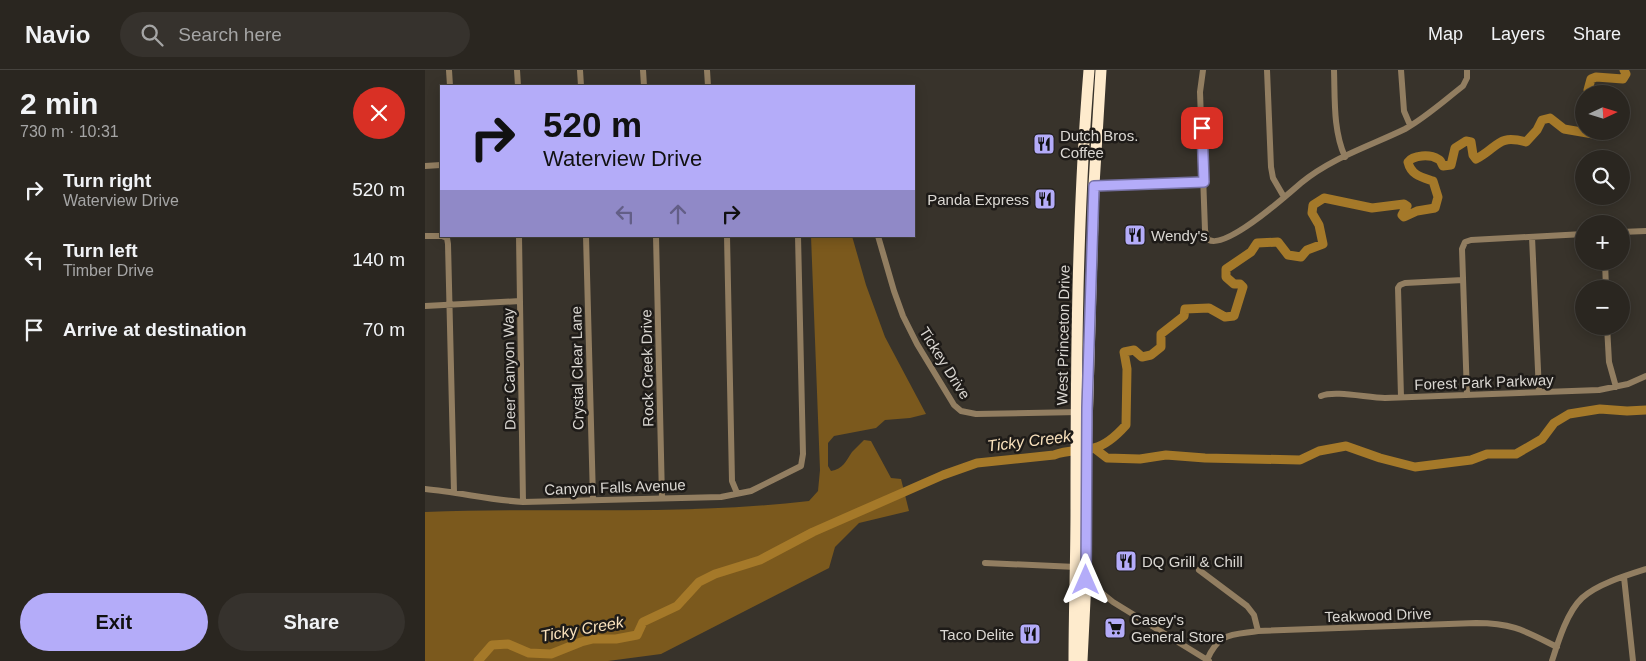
<!DOCTYPE html>
<html lang="en">
<head>
<meta charset="utf-8">
<style>
	body { margin:0; font-family:Arial,sans-serif; background:#36322d; color:#f1f3f6; height:100vh; display:flex; flex-direction:column; font-size:19px; white-space:nowrap }
	* { box-sizing:border-box; margin:0 }
	p { font-size:16px; color:#a5a5a5 }
	.icon { flex:none; width:28px; height:28px; fill:none; stroke:currentColor; stroke-width:2; stroke-linecap:round; stroke-linejoin:round }
	.map { position:relative; flex:1; overflow:hidden }
	.drawer { display:flex; flex-direction:column; background:#2a2620; width:425px }
	.drawer>* { flex:none }
	.banner { position:absolute; left:15px; top:15px; width:475px; height:152px; border-radius:0px; box-shadow:0 2px 12px #0003,0 0 0 1px #46433e; background:#b4acf9; color:#111; overflow:hidden }
	.needle { width:32px; rotate:86deg }
	.tools { position:absolute; left:1150px; top:15px; display:grid; gap:10px }
	.tools a { display:grid; place-items:center; width:55px; height:55px; border-radius:50%; background:#2a2620; box-shadow:0 2px 12px #0003,0 0 0 1px #46433e; font-size:25px }
	.pin { position:absolute; display:grid; place-items:center; width:42px; height:42px; color:#fff; margin:-21px; border-radius:10px; box-shadow:0 2px 8px #0006 }
	.me { position:absolute; width:55px; margin:-28px; rotate:0deg; stroke-linejoin:round; filter:drop-shadow(0 0 4px #0008) }
	.turn { display:flex; align-items:center; gap:18px; height:105px; padding:0 20px; font-size:22px }
	.turn .icon { width:65px; height:65px; stroke-width:2.5 }
	.turn b { display:block; font-size:35px; line-height:42px }
	.lanes { display:flex; align-items:center; height:48px; padding:0 20px; background:#0003; justify-content:center; gap:25px; direction:ltr }
	.lanes .off { opacity:.35 }
	.round { display:grid; place-items:center; flex:none; width:52px; height:52px; border-radius:26px; background:#36322d }
	.head { display:flex; align-items:center; justify-content:space-between; height:85px; padding:0 20px }
	h1 { font-size:30px; font-weight:700; line-height:38px }
	.action { display:flex; gap:10px; margin-top:auto; padding:10px 20px }
	.action a { flex:1; height:58px; border-radius:30px; background:#b4acf9; color:#111; font-size:20px; font-weight:700; line-height:58px; text-align:center }
	.action a+a { background:#36322d; color:#f1f3f6 }
	ul { padding:0; list-style:none }
	li { display:flex; align-items:center; gap:15px; height:70px; padding:0 20px }
	li div { flex:1 }
	li b { display:block; font-size:19px }
	li em { font-style:normal }
	header { display:flex; align-items:center; gap:30px; box-sizing:border-box; height:70px; padding:0 25px; background:#2a2620; border-bottom:1px solid #46433e }
	header strong { font-size:24px }
	nav { display:flex; gap:28px; margin-inline-start:auto; font-size:18px }
	.search { width:350px; height:45px; background:#36322d; display:flex; align-items:center; gap:12px; box-sizing:border-box; padding:0 18px; border-radius:28px; color:#a5a5a5; font-size:19px }
	main { display:flex; flex:1; min-height:0 }
	.map>svg:first-child { display:block }
	.forest { fill:#7b591d }
	.lines { fill:none; stroke-linecap:round; stroke-linejoin:round }
	.river { stroke:#a57929; stroke-width:9 }
	.street { stroke:#927e61; stroke-width:6 }
	.highway { stroke:#feebcd; stroke-width:11 }
	.route-casing { stroke:#7570a2; stroke-width:12 }
	.route { stroke:#b4acf9; stroke-width:9 }
	.labels { text-anchor:middle; dominant-baseline:central; stroke-width:5; stroke-linejoin:round; paint-order:stroke }
	.poi-label { font-size:15px; fill:#dad7d2; stroke:#1e1b18; text-anchor:start }
	.street-label { font-size:15px; fill:#dad7d2; stroke:#1e1b18 }
	.water-label { font-size:16px; font-style:italic; fill:#f9e1bc; stroke:#1e1b18 }
</style>
</head>
<body>
<header>
<strong>Navio</strong>
<div class="search"><svg class="icon" aria-label="search" viewBox="0 0 24 24"><circle cx="10" cy="10" r="6"/><path d="M15 15l6 6"/></svg>Search here</div>
<nav><a>Map</a><a>Layers</a><a>Share</a></nav>
</header>
<main>
<section class="drawer">
<div class="head"><div><h1>2 min</h1><p>730 m · 10:31</p></div><a class="round" style="background:#d93025;color:#fff"><svg class="icon" aria-label="close" viewBox="0 0 24 24"><path d="M6 6l12 12M18 6L6 18"/></svg></a></div>
<ul>
<li><svg class="icon" aria-label="right" viewBox="0 0 24 24"><path d="M7 20v-9h11M14 6l5 5-5 5"/></svg><div><b>Turn right</b><p>Waterview Drive</p></div><em>520 m</em></li>
<li><svg class="icon" aria-label="left" viewBox="0 0 24 24"><path d="M17 20v-9H6M10 6l-5 5 5 5"/></svg><div><b>Turn left</b><p>Timber Drive</p></div><em>140 m</em></li>
<li><svg class="icon" aria-label="arrive" viewBox="0 0 24 24"><path d="M6 21V4h12l-3 4 3 4H6"/></svg><div><b>Arrive at destination</b></div><em>70 m</em></li>
</ul>
<div class="action"><a>Exit</a><a>Share</a></div>
</section>
<div class="map">
<svg width="1221" height="591" viewBox="0 0 1221 591">
	<rect width="100%" height="100%" fill="#38332b"/>
	<path class="forest" d="M386,166H427L441,215L460,267L501,344L485,348L460,350L451,358L409,366L403,373V396L406,401C418,399 421,391 427,382C431,378 435,374 439,370L446,371L466,408L476,409L484,441L434,453L410,477L404,498L236,584L183,591H0V442C128,437 257,446 384,431L393,421L395,400Z"/>
	<g class="lines">
		<path class="river" d="M1165,24L1163,20L1166,9L1171,7L1198,9L1201,4L1199,0
			M669,378L682,388L715,389L741,385L780,388L875,390L894,381L921,376L955,388L990,397L1046,390L1062,384H1091L1117,369L1129,353L1144,344L1175,339L1202,341L1221,340
			M53,591L67,575L83,574L104,583L126,584L156,572L168,569H191L212,565L218,552L252,536L274,512L290,504L335,490L388,462L518,405L552,393L629,385C642,380 656,381 669,378C681,375 693,364 701,355L702,299L699,282L709,280L717,287L726,285L736,277V264L759,246L760,239L784,238L800,247L809,246L818,217L815,214H809L801,207V199L826,182L832,173L853,172L863,185L876,187L882,180L898,174L894,155L887,143L888,135L899,128L947,138L979,134L982,136L977,145L979,147L992,141L1010,138L1013,127L1008,111C996,107 986,105 983,92C988,85 1005,84 1013,89C1016,90 1016,93 1018,96L1026,95L1030,78L1041,71L1046,72L1048,85L1051,89C1074,77 1072,64 1101,72L1112,60L1117,50L1125,48L1139,59L1168,64L1172,61"/>
		<path class="street" d="M24,0L25,16
			M92,0L93,16
			M155,0L156,16
			M218,0L219,16
			M282,0L283,16
			M778,0L775,22L780,160C781,164 781,168 784,170C802,179 862,125 876,113C906,88 945,76 980,59C1000,48 1020,30 1038,16L1042,8V0
			M842,0L846,97L848,108L859,127
			M909,0C910,29 908,60 920,87
			M976,0L979,41L985,55
			M0,96L16,95
			M667,115L779,112
			M1196,162L1221,161
			M0,166H16
			M17,166L22,168L23,174L29,422
			M94,166L98,432
			M161,166L168,429
			M231,166L237,428
			M302,166L307,411L312,423
			M453,166L469,221L478,246L492,274L529,335L536,341L551,344L654,342
			M1107,167L1114,322
			M1180,191L1181,219
			M0,236L95,231
			M1182,256L1184,292L1191,317
			M1042,325L1037,179L1040,172L1046,170L1159,164
			M896,326C910,320 943,328 960,328L1174,320L1203,314L1221,306
			M976,327L973,218L975,215L980,213L1038,210
			M0,419C33,422 65,430 98,432L296,427L326,421L376,396L378,384L373,166
			M560,493L651,497L652,499
			M774,500L822,536L829,545L833,561
			M1199,507L1208,591
			M662,511L688,532L784,591
			M782,590C794,562 806,565 833,561L1051,553C1088,553 1100,561 1132,577
			M1127,591C1133,572 1142,542 1157,528C1172,514 1202,505 1221,499"/>
		<path class="highway" d="M649,591C649,540 651,490 651,439C651,293 652,146 664,0
			M657,591L661,510V393L669,115L676,0"/>
	</g>
	<g class="lines">
		<g class="route-casing">
			<path id="route" d="M661,510L662,338L669,116L779,112L777,58"/>
		</g>
		<use href="#route" class="route"/>
	</g>
	<defs>
		<g id="restaurant-square" transform="scale(1.125)"><rect x="-9" y="-9" width="18" height="18" rx="4" fill="#b4acf9" stroke="#1e1b18"/><path d="M-5-6h1v4h1v-4h1v4h1v-4h1v5L-1.5 .5V6h-2V.5L-5-1ZM5-6V6H3V1.5H1.5Q1.5-4 5-6Z" fill="#111"/></g>
		<g id="supermarket-square" transform="scale(1.125)"><rect x="-9" y="-9" width="18" height="18" rx="4" fill="#b4acf9" stroke="#1e1b18"/><path d="M-6-5.5h2.5l.6 2H6L4.5 2H-2.5L-4.4-4H-6ZM-1.5 3.2a1.3 1.3 0 1 0 .1 0ZM3 3.2a1.3 1.3 0 1 0 .1 0Z" fill="#111"/></g>
	</defs>
	<g fill-rule="evenodd">
		<use href="#restaurant-square" x="619" y="74"/>
		<use href="#restaurant-square" x="620" y="129"/>
		<use href="#restaurant-square" x="710" y="165"/>
		<use href="#restaurant-square" x="701" y="491"/>
		<use href="#supermarket-square" x="690" y="558"/>
		<use href="#restaurant-square" x="605" y="564"/>
	</g>
	<g class="labels">
		<g class="poi-label">
			<text x="635" y="65">Dutch Bros.<tspan x="635" dy="17">Coffee</tspan></text>
			<text x="604" y="129" text-anchor="end">Panda Express</text>
			<text x="726" y="165">Wendy's</text>
			<text x="717" y="491">DQ Grill &amp; Chill</text>
			<text x="706" y="549">Casey's<tspan x="706" dy="17">General Store</tspan></text>
			<text x="589" y="564" text-anchor="end">Taco Delite</text>
		</g>
		<g class="street-label">
			<text transform="translate(638 265) rotate(-89)">West Princeton Drive</text>
			<text transform="translate(520 293) rotate(58)">Tickey Drive</text>
			<text transform="translate(152 298) rotate(-91)">Crystal Clear Lane</text>
			<text transform="translate(222 298) rotate(-91)">Rock Creek Drive</text>
			<text transform="translate(84 299) rotate(-91)">Deer Canyon Way</text>
			<text transform="translate(1059 312) rotate(-2)">Forest Park Parkway</text>
			<text transform="translate(190 417) rotate(-2)">Canyon Falls Avenue</text>
			<text transform="translate(953 545) rotate(-2)">Teakwood Drive</text>
		</g>
		<g class="water-label">
			<text transform="translate(604 371) rotate(-7)">Ticky Creek</text>
			<text transform="translate(157 559) rotate(-10)">Ticky Creek</text>
		</g>
	</g>
</svg>
<div class="tools">
<a><svg class="needle" viewBox="-14 -14 28 28"><path d="M0-13l5 13h-10z" fill="#e53935"/><path d="M0 13l5-13h-10z" fill="#a5a5a5"/></svg></a>
<a><svg class="icon" aria-label="search" viewBox="0 0 24 24"><circle cx="10" cy="10" r="6"/><path d="M15 15l6 6"/></svg></a>
<a>+</a>
<a>−</a>
</div>
<div class="pin" style="left:777px;top:58px;background:#d93025"><svg class="icon" aria-label="arrive" viewBox="0 0 24 24"><path d="M6 21V4h12l-3 4 3 4H6"/></svg></div>
<svg class="me" style="left:661px;top:510px" viewBox="-20 -20 40 40"><path d="M0-17L14 15 0 8-14 15z" fill="#b4acf9" stroke="#fff" stroke-width="4"/></svg>
<div class="banner">
<div class="turn"><svg class="icon" aria-label="right" viewBox="0 0 24 24"><path d="M7 20v-9h11M14 6l5 5-5 5"/></svg><div><b>520 m</b>Waterview Drive</div></div>
<div class="lanes"><svg class="icon off" aria-label="left" viewBox="0 0 24 24"><path d="M17 20v-9H6M10 6l-5 5 5 5"/></svg><svg class="icon off" aria-label="ahead" viewBox="0 0 24 24"><path d="M12 20V5M6 11l6-6 6 6"/></svg><svg class="icon" aria-label="right" viewBox="0 0 24 24"><path d="M7 20v-9h11M14 6l5 5-5 5"/></svg></div>
</div>
</div>
</main>
</body>
</html>
